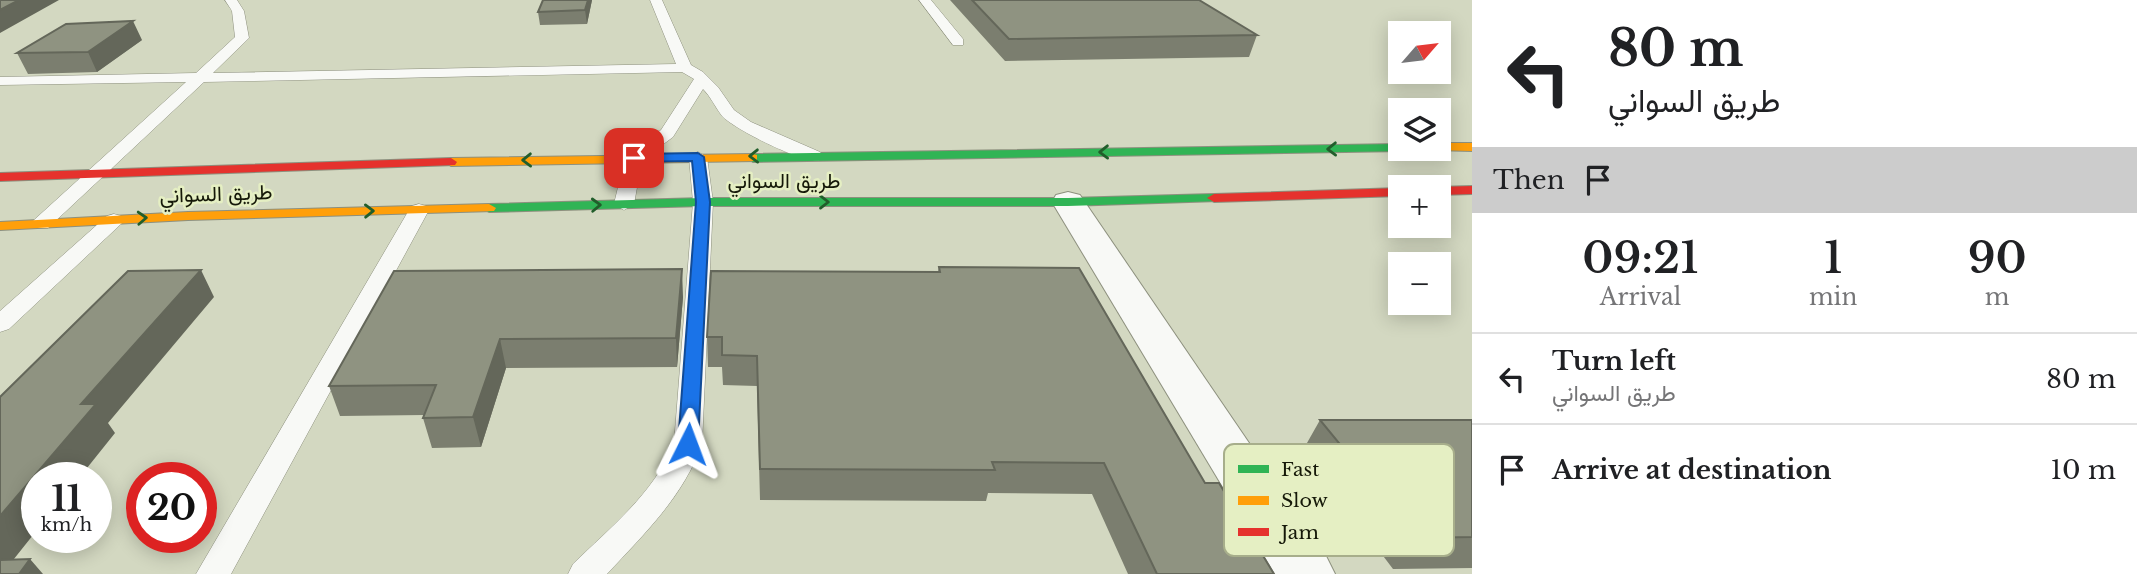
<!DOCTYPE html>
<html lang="en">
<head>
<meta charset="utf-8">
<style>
	body { margin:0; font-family:"Libre Baskerville",Vazirmatn,serif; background:#f2f2f2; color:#202124; height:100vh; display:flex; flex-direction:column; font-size:26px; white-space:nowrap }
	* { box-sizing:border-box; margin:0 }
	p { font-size:23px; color:#757577 }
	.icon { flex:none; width:38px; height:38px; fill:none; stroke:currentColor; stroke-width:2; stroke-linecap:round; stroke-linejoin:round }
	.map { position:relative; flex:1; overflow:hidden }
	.panel { display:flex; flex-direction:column; background:#fff; width:665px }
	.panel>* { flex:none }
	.top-card { background:#fff; color:#202124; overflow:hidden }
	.needle { width:46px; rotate:62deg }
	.fabs { position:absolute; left:1388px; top:21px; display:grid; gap:14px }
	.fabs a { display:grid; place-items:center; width:63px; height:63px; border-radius:0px; background:#fff; box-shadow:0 4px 18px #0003; font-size:35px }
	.speed { position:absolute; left:21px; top:462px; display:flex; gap:14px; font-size:35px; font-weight:700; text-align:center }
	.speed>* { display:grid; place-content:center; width:91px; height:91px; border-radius:50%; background:#fff; box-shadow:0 4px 18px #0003; line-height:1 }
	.speed small { font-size:18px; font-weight:400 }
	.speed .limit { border:10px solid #d22; background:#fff; color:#111 }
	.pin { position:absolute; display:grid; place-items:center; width:60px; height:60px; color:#fff; margin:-30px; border-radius:14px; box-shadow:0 4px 10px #0006 }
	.me { position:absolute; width:77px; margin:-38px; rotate:3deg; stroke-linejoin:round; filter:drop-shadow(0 0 5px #0008) }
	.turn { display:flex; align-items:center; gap:24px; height:147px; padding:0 21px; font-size:32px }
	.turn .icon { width:91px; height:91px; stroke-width:2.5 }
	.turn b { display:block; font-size:49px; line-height:60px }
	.then { display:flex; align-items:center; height:66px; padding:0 21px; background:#0003; gap:14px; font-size:26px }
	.eta { display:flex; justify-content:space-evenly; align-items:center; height:119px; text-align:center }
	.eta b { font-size:42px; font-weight:600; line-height:49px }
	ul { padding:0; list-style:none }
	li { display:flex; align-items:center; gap:21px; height:91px; padding:0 21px; border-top:2px solid #e0e0e0 }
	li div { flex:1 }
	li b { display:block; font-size:26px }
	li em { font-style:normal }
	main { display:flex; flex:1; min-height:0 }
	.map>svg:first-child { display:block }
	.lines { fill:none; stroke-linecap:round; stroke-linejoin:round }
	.lane-casing { stroke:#8d907e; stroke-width:1 }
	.street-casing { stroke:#8d907e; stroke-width:2 }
	.fast-casing { stroke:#8d907e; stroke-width:2 }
	.slow-casing { stroke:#8d907e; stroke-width:2 }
	.jam-casing { stroke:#8d907e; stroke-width:2 }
	.lane { fill:#f8f9f6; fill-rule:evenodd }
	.street { fill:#f8f9f6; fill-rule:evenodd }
	.fast { fill:#30b455; fill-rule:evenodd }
	.slow { fill:#ff9f0a; fill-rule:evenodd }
	.jam { fill:#e5322d; fill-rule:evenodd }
	.wall { fill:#7b7e6f }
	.shaded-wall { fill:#64675a }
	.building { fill:#8f9381; stroke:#64675a; stroke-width:2 }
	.oneway { stroke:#215e2b }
	.route { fill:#1a73e8; stroke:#114b97; stroke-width:2 }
	.labels { text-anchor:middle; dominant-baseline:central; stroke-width:5; stroke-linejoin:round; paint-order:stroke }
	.street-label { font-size:21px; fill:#151808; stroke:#e5efc3 }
	.key { fill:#e5efc3; stroke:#a7ae8b; stroke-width:2 }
	.key-label { font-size:19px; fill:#151808 }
</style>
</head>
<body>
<main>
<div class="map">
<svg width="1472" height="574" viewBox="0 0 1472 574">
	<rect width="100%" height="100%" fill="#d3d8c1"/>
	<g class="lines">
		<g class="lane-casing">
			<path id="lane" d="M225,0H237L244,11L249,38L213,73L676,64L650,0H662L691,65L703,72L718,87L734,110L751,122L820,152L823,156L820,160C803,164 734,129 722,116C715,107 711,97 703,89L673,137L642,160L634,204L624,210L614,204L625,158L661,130L694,79L682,72L204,82L48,228H34L31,224L34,220L186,82L0,85V77L196,73L235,37L232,11Z
				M919,0H931L963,39V45H953Z
				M698,152L707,157L713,202L702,444C683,497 645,533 607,574H568L573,564C611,527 653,494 674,444L693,202L689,157Z
				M419,204L426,206L429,210L231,574H196L409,210L412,206Z
				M114,214L121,216L124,220L121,224L9,329L0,332V311L107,216Z"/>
		</g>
		<g class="street-casing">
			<path id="street" d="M1068,192L1080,195L1326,556L1335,574H1275L1052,202L1056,195Z"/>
		</g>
		<g class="fast-casing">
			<path id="fast" d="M1400,144V149H1406L1404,151L753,162L747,158L753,154Z
				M1214,194L1221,198L1219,201L1068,206H703L489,212L482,208L489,204L703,198H1068Z"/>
		</g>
		<g class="slow-casing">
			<path id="slow" d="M1438,143H1472V151L1434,150L1438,149Z
				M753,154L757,155V161L451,166L445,162L451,158Z
				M489,204L496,208L494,211L188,220L0,230V222L188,212Z"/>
		</g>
		<g class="jam-casing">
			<path id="jam" d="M451,158L457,162L455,165L0,181V173Z
				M1472,186V194L1438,195L1437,187Z
				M1400,188V196L1214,202L1207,198L1214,194Z"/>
		</g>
		<use href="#lane" class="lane"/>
		<use href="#street" class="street"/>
		<use href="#fast" class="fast"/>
		<use href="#slow" class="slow"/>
		<use href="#jam" class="jam"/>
	</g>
	<path class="wall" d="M592,0L587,24L540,25L538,12Z
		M950,0H1199L1257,35L1249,57L1005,61Z
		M142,40L97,72L28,74L17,53Z
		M939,267L1205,483L1274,574H1128L1092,494L988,493L986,501L760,500L757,386L723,385L722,367H708L707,337L938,272Z
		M394,271L683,297L677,367L506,368L481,447L432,448L423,418L424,415L340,416L329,386Z
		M1320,420H1472V568L1393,569L1303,450Z"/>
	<path class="shaded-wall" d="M19,0H59L0,33V10Z
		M588,0H592L587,24L585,10Z
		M133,21L142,40L97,72L88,52Z
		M682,269L683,297L677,367L676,338Z
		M201,270L214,297L108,423L115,433L79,478H37V530L2,574H0V516L81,404Z
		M500,339L506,368L481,447L473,417Z
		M30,559L43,574H19Z"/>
	<path class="building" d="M0,0H19L0,10Z
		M543,0H588L585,10L538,12Z
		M972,0H1199L1257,35L1009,39Z
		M133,21L88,52L17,53L66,24Z
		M939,267L1079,268L1205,483H1219L1274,574H1157L1104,463L992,462L995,470L760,469L757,356L722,355V337H707L711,271L940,272Z
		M682,269L676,338L500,339L473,417L423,418L436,385L329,386L394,271Z
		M201,270L81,404H96L0,516V397L128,271Z
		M1320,420H1472V537L1417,538Z
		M30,559L19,574H0V560Z"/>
	<defs><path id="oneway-chevron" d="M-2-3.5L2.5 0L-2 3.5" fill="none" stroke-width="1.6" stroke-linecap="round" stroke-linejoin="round" transform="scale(1.75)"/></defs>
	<g class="oneway">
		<use href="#oneway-chevron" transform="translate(1332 149) rotate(179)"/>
		<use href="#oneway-chevron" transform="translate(1104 152) rotate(179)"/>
		<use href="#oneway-chevron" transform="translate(754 156) rotate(179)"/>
		<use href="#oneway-chevron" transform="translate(527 160) rotate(179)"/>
		<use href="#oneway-chevron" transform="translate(824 202)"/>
		<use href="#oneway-chevron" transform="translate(596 205) rotate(-2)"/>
		<use href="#oneway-chevron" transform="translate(369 211) rotate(-1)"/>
		<use href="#oneway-chevron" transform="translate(142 218) rotate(-3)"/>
	</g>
	<path class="route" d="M698,153L704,157L710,202L698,444L695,449L688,451L681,449L678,444L696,202L692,161L634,162L627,158L634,154Z"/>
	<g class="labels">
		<g class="street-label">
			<text x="784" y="181">طريق السواني</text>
			<text transform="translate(216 194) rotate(-2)">طريق السواني</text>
		</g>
	</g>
	<rect x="1224" y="444" width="230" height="112" rx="10" class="key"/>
	<rect x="1238" y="465" width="31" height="8" fill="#30b455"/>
	<rect x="1238" y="496" width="31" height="9" fill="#ff9f0a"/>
	<rect x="1238" y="528" width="31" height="8" fill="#e5322d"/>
	<g class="key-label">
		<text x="1281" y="476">Fast</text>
		<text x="1281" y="507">Slow</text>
		<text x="1281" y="539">Jam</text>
	</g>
</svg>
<div class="fabs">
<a><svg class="needle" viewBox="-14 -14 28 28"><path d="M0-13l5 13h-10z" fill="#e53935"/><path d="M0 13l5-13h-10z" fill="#757577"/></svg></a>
<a><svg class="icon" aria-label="layers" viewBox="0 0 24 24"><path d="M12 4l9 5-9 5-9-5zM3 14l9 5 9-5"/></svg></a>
<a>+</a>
<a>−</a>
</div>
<div class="speed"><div>11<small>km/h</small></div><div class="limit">20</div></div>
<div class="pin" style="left:634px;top:158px;background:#d93025"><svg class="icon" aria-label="arrive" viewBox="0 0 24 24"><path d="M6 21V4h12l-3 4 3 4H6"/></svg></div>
<svg class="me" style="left:688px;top:444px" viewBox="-20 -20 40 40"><path d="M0-17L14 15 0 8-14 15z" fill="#1a73e8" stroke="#fff" stroke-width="4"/></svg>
</div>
<section class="panel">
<div class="top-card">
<div class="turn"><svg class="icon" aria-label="left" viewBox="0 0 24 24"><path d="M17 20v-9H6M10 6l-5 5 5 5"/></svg><div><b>80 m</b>طريق السواني</div></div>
<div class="then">Then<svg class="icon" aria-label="arrive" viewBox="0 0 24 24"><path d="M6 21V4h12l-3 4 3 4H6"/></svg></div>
</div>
<div class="eta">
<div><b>09:21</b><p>Arrival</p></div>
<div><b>1</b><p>min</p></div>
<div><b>90</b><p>m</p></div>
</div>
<ul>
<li><svg class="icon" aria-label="left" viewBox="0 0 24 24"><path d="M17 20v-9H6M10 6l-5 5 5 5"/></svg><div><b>Turn left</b><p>طريق السواني</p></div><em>80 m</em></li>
<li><svg class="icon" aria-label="arrive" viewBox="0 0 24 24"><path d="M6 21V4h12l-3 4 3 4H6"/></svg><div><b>Arrive at destination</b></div><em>10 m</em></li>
</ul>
</section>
</main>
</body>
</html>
